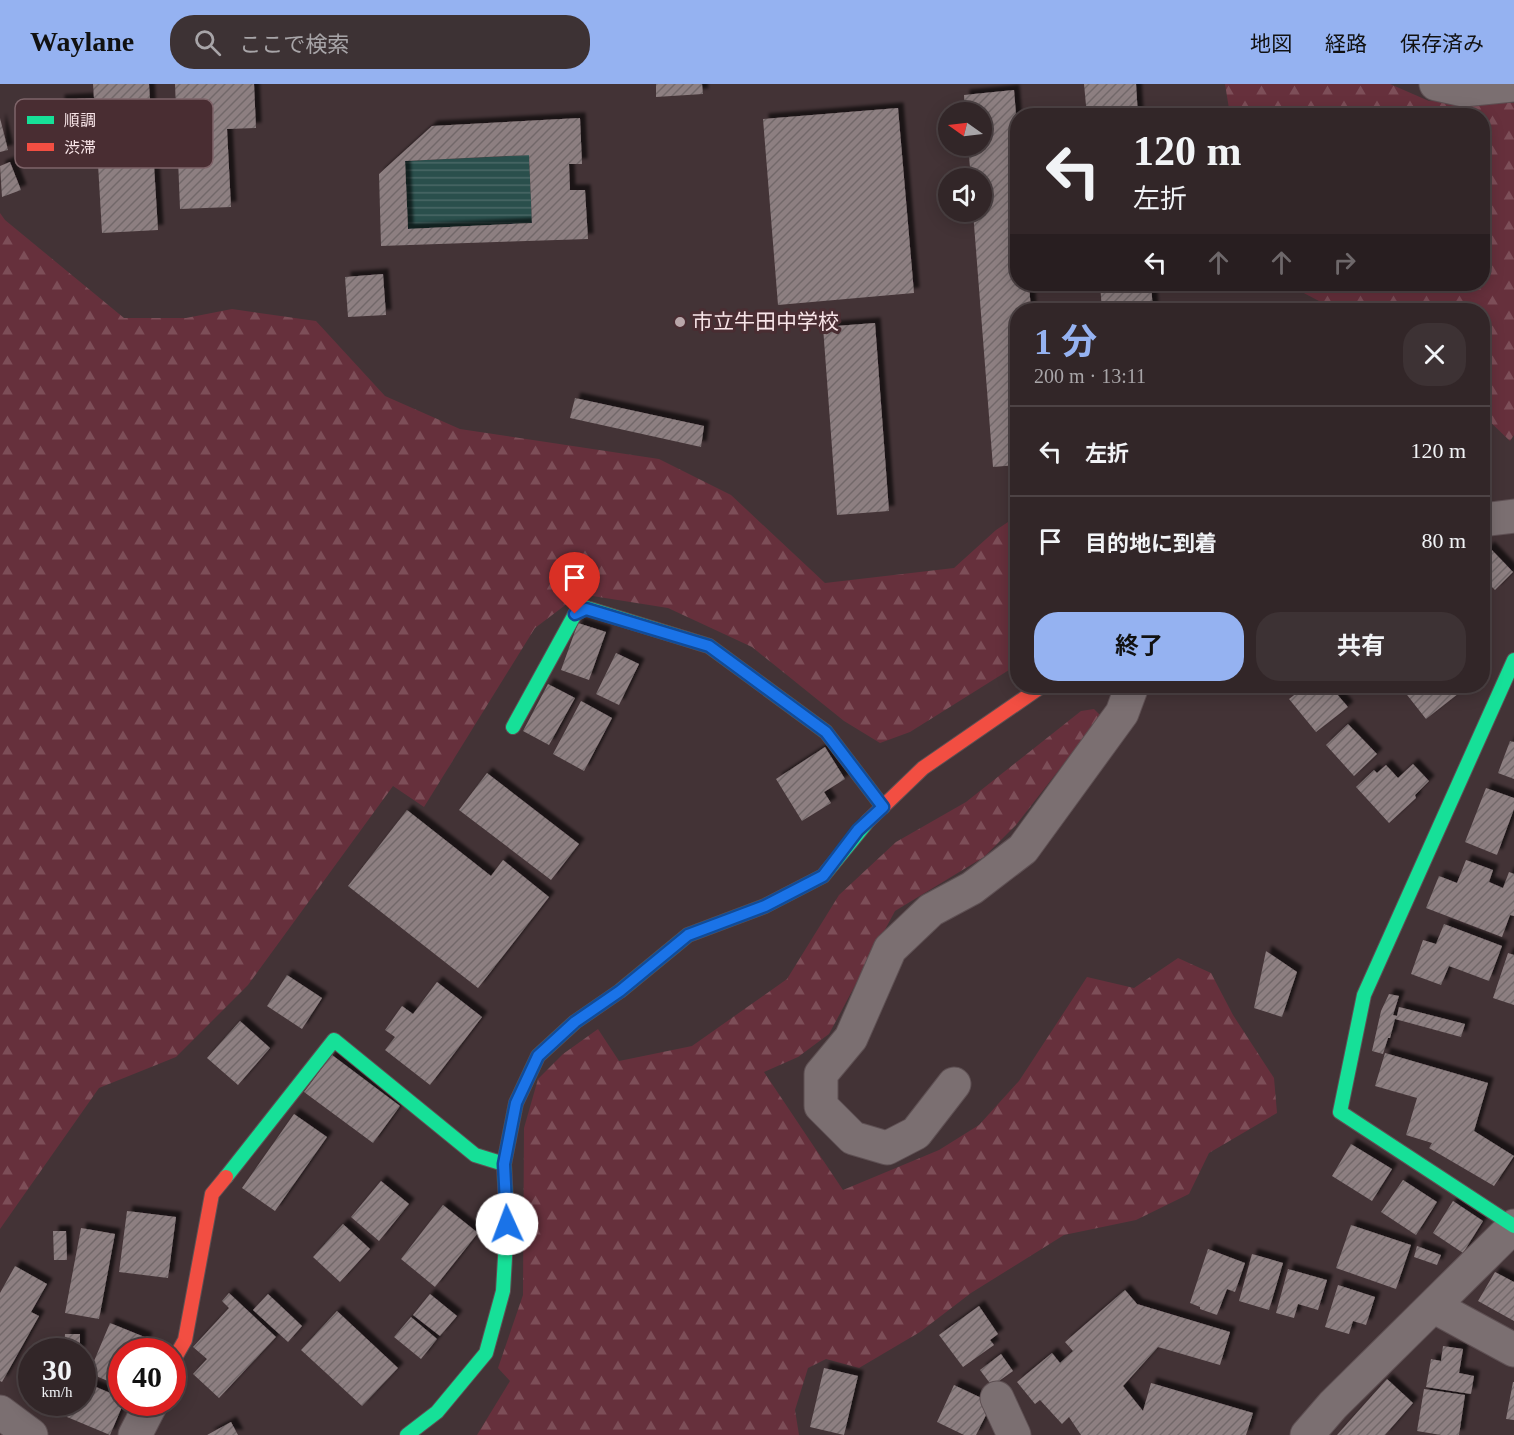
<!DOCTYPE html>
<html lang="ja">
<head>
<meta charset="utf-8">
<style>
	body { margin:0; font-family:"Times New Roman","Noto Sans JP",serif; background:#3d3234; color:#f1f3f6; height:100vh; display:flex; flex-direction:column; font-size:22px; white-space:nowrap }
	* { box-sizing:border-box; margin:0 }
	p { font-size:20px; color:#a8a5a8 }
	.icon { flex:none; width:33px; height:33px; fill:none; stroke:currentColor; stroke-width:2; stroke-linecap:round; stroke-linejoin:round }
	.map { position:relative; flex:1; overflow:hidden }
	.sheet { position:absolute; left:1010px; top:219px; width:480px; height:390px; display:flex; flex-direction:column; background:#322628; border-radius:24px; box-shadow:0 3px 15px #0003,0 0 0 2px #4d4345 }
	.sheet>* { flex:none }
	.guide { position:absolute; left:1010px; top:24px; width:480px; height:183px; border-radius:24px; box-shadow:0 3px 15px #0003,0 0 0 2px #4d4345; background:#322628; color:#f1f3f6; overflow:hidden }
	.needle { width:39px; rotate:284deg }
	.buttons { position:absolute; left:938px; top:18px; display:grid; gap:12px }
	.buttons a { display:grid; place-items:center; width:54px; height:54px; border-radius:50%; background:#322628; box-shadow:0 3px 15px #0003,0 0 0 2px #4d4345; font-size:30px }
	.speed { position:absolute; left:18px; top:1254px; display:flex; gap:12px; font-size:30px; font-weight:700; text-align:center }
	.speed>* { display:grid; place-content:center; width:78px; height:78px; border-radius:50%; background:#322628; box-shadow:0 3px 15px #0003,0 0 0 2px #4d4345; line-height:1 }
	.speed small { font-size:15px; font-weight:400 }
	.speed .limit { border:9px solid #d22; background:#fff; color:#111 }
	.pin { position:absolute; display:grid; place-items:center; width:51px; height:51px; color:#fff; margin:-62px -26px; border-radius:50% 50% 50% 0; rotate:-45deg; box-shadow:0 0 6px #0007 }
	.pin .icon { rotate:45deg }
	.me { position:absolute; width:66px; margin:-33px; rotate:358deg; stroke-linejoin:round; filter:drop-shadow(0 0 4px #0008) }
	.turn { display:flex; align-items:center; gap:21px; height:126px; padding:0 24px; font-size:27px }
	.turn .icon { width:78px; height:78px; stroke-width:2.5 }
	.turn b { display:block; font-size:42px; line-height:51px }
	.lanes { display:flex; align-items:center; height:57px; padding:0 24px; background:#0003; justify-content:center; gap:30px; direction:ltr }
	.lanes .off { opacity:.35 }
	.round { display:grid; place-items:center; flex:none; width:63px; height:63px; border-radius:24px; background:#3d3234 }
	.head { display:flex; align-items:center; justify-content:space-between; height:102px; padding:0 24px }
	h1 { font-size:36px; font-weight:700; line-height:45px; color:#95b2f1 }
	.action { display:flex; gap:12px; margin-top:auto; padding:12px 24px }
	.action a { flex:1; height:69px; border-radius:24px; background:#95b2f1; color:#111; font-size:24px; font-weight:700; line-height:69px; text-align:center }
	.action a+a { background:#3d3234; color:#f1f3f6 }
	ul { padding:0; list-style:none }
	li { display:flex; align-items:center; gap:18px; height:90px; padding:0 24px; border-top:2px solid #4d4345 }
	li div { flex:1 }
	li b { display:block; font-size:22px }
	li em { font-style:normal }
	header { display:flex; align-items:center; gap:36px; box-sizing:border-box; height:84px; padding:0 30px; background:#95b2f1; color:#111 }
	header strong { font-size:28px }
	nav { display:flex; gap:33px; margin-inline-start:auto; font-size:21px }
	.search { width:420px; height:54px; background:#3d3234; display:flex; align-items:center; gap:15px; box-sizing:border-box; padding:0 21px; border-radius:24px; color:#a8a5a8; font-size:22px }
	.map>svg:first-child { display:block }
	.forest { fill:url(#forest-firs) }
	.water { fill:url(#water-rules) }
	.building { fill:url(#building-hatch); fill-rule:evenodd; filter:url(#shadow) }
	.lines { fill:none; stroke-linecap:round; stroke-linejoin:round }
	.street-casing { stroke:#5e5053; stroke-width:35 }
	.fast-casing { stroke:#5e5053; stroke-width:16 }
	.jam-casing { stroke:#5e5053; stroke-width:16 }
	.street { stroke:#7b6f71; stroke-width:33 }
	.fast { stroke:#16e098; stroke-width:14 }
	.jam { stroke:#f24e42; stroke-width:14 }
	.route-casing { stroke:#114b97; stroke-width:15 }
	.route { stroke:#1a73e8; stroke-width:10 }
	.poi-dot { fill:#b9a7aa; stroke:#492d32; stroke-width:2 }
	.labels { text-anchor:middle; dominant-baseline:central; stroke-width:6; stroke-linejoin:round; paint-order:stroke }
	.poi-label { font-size:21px; fill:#f8e5e8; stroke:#492d32; text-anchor:start }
	.key { fill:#492d32; stroke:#7e6469; stroke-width:1.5 }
	.key-label { font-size:16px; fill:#f8e5e8 }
</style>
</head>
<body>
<header>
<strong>Waylane</strong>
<div class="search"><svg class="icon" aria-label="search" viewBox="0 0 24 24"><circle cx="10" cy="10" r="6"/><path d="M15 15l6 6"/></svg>ここで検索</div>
<nav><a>地図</a><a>経路</a><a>保存済み</a></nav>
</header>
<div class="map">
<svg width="1514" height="1351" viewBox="0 0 1514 1351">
	<defs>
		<pattern id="forest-firs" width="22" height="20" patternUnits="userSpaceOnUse" patternTransform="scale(1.5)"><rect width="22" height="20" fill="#66303c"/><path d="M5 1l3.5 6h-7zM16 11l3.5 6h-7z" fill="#7d4e58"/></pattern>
		<pattern id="water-rules" width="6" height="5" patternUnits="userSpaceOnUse" patternTransform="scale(1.5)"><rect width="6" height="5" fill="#2a4f4c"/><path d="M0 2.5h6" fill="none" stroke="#4a6866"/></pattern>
		<pattern id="building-hatch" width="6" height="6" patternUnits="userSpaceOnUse" patternTransform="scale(1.5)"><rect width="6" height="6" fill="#8d7f81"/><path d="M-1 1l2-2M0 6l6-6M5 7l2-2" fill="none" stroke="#726869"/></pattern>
		<filter id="shadow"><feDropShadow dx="5.5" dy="-5.5" stdDeviation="1.5" flood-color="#0009"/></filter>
	</defs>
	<rect width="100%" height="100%" fill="#433336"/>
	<path class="forest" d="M1225,0H1390L1429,17L1514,19V351L1510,357L1486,334L1482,311V226H1336L1300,207L1293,200H1482V32L1230,31Z
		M0,129L5,136L124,234H186L232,225L316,237L385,312L460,345L659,375L731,411L825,499L954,484L996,446L1017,432V581L910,648L880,659L844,637L752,563L668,524L580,510L535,544L424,723L393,702L248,901L176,973L99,1004L0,1145Z
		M1094,625L1101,632L1016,741L984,773L895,827L829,950L798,973L764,988L843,1106L939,1066L979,1041L1019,997L1087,893L1134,904L1178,874L1211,889L1233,931L1274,994L1277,1029L1209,1069L1189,1110L1136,1136L1064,1151L971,1209L920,1248L859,1284L826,1275L808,1284L795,1326L799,1351H477L510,1297L498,1284L523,1211L524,1044L538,995L563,970L598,945L619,977L692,962L787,895L839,811L896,758L966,718L1081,627Z"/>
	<path class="water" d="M529,71L532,139L408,145L405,77Z"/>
	<path class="building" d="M93,0H149L158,146L102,149L97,63L62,64L59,16L94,14Z
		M175,0H254L256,44L227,45L231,123L180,125Z
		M656,0H702L703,10L656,13Z
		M1084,0H1136L1138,32H1087Z
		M1014,6L1017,42V200H1029L1031,226H1017V381L993,383L973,128H981V94H971L968,62H981V28H965L964,11Z
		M898,24L914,209L778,221L763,35Z
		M0,34L8,66L0,68Z
		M580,34L582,80H569L570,106H585L588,155L381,162L379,90L432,42ZM529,71L532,139L408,145L405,77Z
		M10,78L21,106L2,113L0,82Z
		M383,190L386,231L348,233L345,193Z
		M1100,200H1151L1153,226H1102Z
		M875,239L889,427L837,431L823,243Z
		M575,314L704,342L701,363L570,334Z
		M1489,463L1513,488L1495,506L1482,493V470Z
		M578,539L606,548L589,596L561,586Z
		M616,569L639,580L619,621L596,610Z
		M548,600L575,614L549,661L523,647Z
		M1306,602L1311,606L1317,602H1330L1348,623L1316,648L1289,615Z
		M1400,602H1468L1426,635Z
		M581,617L612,634L584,687L553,670Z
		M1348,640L1377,670L1354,692L1326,661Z
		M1510,657L1514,658V695L1498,689Z
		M825,663L845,695L824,708L831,719L802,737L776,695Z
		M1413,680L1429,697L1415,711L1416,714L1389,739L1356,703L1374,686L1377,689L1386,681L1398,694Z
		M487,689L579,760L551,796L459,726Z
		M1486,704L1514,714V725L1497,771L1465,758Z
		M407,726L491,792L503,776L549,813L478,904L348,802Z
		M1466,776L1493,786L1489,798L1503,804L1509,788L1514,790V832L1510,831L1502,853L1426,824L1439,792L1457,799Z
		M1444,840L1502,862L1489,897L1449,882L1441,901L1411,890L1423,856L1436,860Z
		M1266,867L1297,888L1282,933L1254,924Z
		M1508,869L1514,871V921L1493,914Z
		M287,891L322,914L302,945L267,922Z
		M437,898L482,933L430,1001L385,966L395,953L385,946L402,922L413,930Z
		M1389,910L1399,912L1393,931L1397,932L1399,923L1465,940L1461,953L1395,935L1390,954H1388L1383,970L1372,967L1381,927Z
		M240,937L270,964L238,1001L207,974Z
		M1385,969L1488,999L1474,1047L1514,1072L1494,1102L1429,1064L1432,1059L1406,1051L1417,1014L1375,1002Z
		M332,971L400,1022L373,1059L304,1008Z
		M294,1030L327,1053L275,1127L242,1104Z
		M1351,1060L1392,1085L1372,1117L1332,1092Z
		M1403,1096L1437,1118L1416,1151L1381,1128Z
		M381,1097L409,1120L379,1157L351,1133Z
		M1453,1117L1483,1137L1463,1169L1433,1149Z
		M443,1121L478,1149L435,1203L401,1175Z
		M127,1127L176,1133L168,1194L119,1188Z
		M343,1140L370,1165L340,1198L313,1173Z
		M1351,1141L1411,1161L1396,1205L1336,1184Z
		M81,1144L115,1150L99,1235L65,1229Z
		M53,1147H66L67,1176H54Z
		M1417,1162L1441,1171L1437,1181L1414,1173Z
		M1208,1165L1245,1179L1235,1208L1227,1205L1217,1231L1200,1225V1223L1190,1219Z
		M1252,1170L1283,1179L1269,1226L1239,1217Z
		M15,1182L47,1200L31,1228L39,1232L2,1298L0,1297V1209Z
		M1288,1185L1327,1196L1318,1226L1298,1220L1294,1234L1276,1229Z
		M1495,1188L1514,1198V1237L1478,1217Z
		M1338,1201L1375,1213L1366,1241L1353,1237L1349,1250L1325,1243Z
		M1125,1206L1137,1220L1230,1248L1220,1281L1158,1263L1123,1302L1143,1327L1151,1299L1253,1329L1246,1351H1081L1069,1333L1062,1340L1040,1316L1035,1320L1017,1298L1052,1269L1060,1279L1073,1267L1065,1258Z
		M229,1209L276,1253L219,1314L193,1290L207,1275L193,1263L229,1224L222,1217Z
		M268,1210L302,1242L288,1258L253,1226Z
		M430,1210L457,1232L440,1252L413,1231Z
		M979,1222L998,1250L990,1256L994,1261L963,1283L939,1251Z
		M337,1227L398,1284L362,1322L301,1266Z
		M411,1233L437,1255L421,1275L394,1253Z
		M110,1239L147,1254L141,1268H122V1303L89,1289Z
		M65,1250H80V1268H64Z
		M1443,1262L1463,1265L1459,1289L1474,1292L1471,1310L1426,1303L1431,1275L1441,1277Z
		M1001,1270L1013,1287L992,1302L980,1286Z
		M824,1284L858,1292L844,1351L810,1343Z
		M1387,1295L1413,1319L1385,1351H1337Z
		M82,1297L122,1314V1318H124L110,1351L67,1333L73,1318H82Z
		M1513,1298H1514V1336L1506,1335Z
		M954,1301L992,1319L976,1351H964L937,1338Z
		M1424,1305L1465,1311L1459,1351H1441L1417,1347Z
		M231,1338L238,1351H207Z"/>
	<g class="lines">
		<g class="street-casing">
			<path id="street" d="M1436,0L1463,6L1514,1
				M1482,436L1514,432
				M954,1000L916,1049L887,1064L853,1054L821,1022V990L851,954L890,865L931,826L972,804L1023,765L1122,629L1132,602
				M1433,1222L1514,1266
				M997,1314L1014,1351
				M0,1328L31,1351
				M135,1351L152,1318
				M1307,1351L1333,1321L1514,1142"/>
		</g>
		<g class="fast-casing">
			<path id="fast" d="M1514,576L1364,911L1340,1028L1514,1142
				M513,643L575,530L586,524L709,562L826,648L883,723
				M226,1093L334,956L475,1071L504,1080
				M407,1351L437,1328L486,1269L503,1207L507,1140L504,1080L516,1019L538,972L575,938L620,907L688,851L765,822L823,792L868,737"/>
		</g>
		<g class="jam-casing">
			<path id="jam" d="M868,737L923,684L1042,602
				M172,1279L185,1256L212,1110L226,1093"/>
		</g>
		<use href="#street" class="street"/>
		<use href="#fast" class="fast"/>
		<use href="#jam" class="jam"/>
	</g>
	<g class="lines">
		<g class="route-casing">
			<path id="route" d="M507,1140L504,1080L516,1019L538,972L575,938L620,907L688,851L765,822L823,792L858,746L883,723L826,648L709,562L586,525L575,530"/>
		</g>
		<use href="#route" class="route"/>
	</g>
	<circle class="poi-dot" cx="680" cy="238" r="6"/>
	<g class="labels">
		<g class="poi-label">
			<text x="692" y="238">市立牛田中学校</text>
		</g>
	</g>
	<rect x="15" y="15" width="198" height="69" rx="9" class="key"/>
	<rect x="27" y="32" width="27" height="8" fill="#16e098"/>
	<rect x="27" y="59" width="27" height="8" fill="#f24e42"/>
	<g class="key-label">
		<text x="64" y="42">順調</text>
		<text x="64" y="69">渋滞</text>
	</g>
</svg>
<div class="buttons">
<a><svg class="needle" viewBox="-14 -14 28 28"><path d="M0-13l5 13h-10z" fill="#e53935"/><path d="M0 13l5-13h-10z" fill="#a8a5a8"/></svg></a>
<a><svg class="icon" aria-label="sound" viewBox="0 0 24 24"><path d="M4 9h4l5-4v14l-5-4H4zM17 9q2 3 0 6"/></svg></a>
</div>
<div class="speed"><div>30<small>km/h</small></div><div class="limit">40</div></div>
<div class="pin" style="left:575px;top:530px;background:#d93025"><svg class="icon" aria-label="arrive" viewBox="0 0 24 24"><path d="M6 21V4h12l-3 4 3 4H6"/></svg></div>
<svg class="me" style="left:507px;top:1140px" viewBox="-20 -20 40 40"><circle r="19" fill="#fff"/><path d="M0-13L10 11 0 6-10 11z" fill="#1a73e8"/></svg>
<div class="guide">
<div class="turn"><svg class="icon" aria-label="left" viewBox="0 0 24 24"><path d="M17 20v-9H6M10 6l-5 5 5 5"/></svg><div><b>120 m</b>左折</div></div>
<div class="lanes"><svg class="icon" aria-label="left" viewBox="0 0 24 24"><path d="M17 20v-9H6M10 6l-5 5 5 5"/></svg><svg class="icon off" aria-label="ahead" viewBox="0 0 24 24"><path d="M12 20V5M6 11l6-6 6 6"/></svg><svg class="icon off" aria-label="ahead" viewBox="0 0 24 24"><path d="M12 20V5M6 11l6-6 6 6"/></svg><svg class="icon off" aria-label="right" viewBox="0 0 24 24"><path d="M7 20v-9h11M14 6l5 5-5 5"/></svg></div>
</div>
<section class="sheet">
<div class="head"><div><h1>1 分</h1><p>200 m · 13:11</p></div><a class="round"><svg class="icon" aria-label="close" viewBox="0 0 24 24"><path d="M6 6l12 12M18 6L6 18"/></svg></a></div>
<ul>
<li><svg class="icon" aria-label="left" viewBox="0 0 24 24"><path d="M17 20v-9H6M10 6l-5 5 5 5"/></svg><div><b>左折</b></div><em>120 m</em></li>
<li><svg class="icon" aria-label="arrive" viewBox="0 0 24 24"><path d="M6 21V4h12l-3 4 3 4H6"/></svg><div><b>目的地に到着</b></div><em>80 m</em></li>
</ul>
<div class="action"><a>終了</a><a>共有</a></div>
</section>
</div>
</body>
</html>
